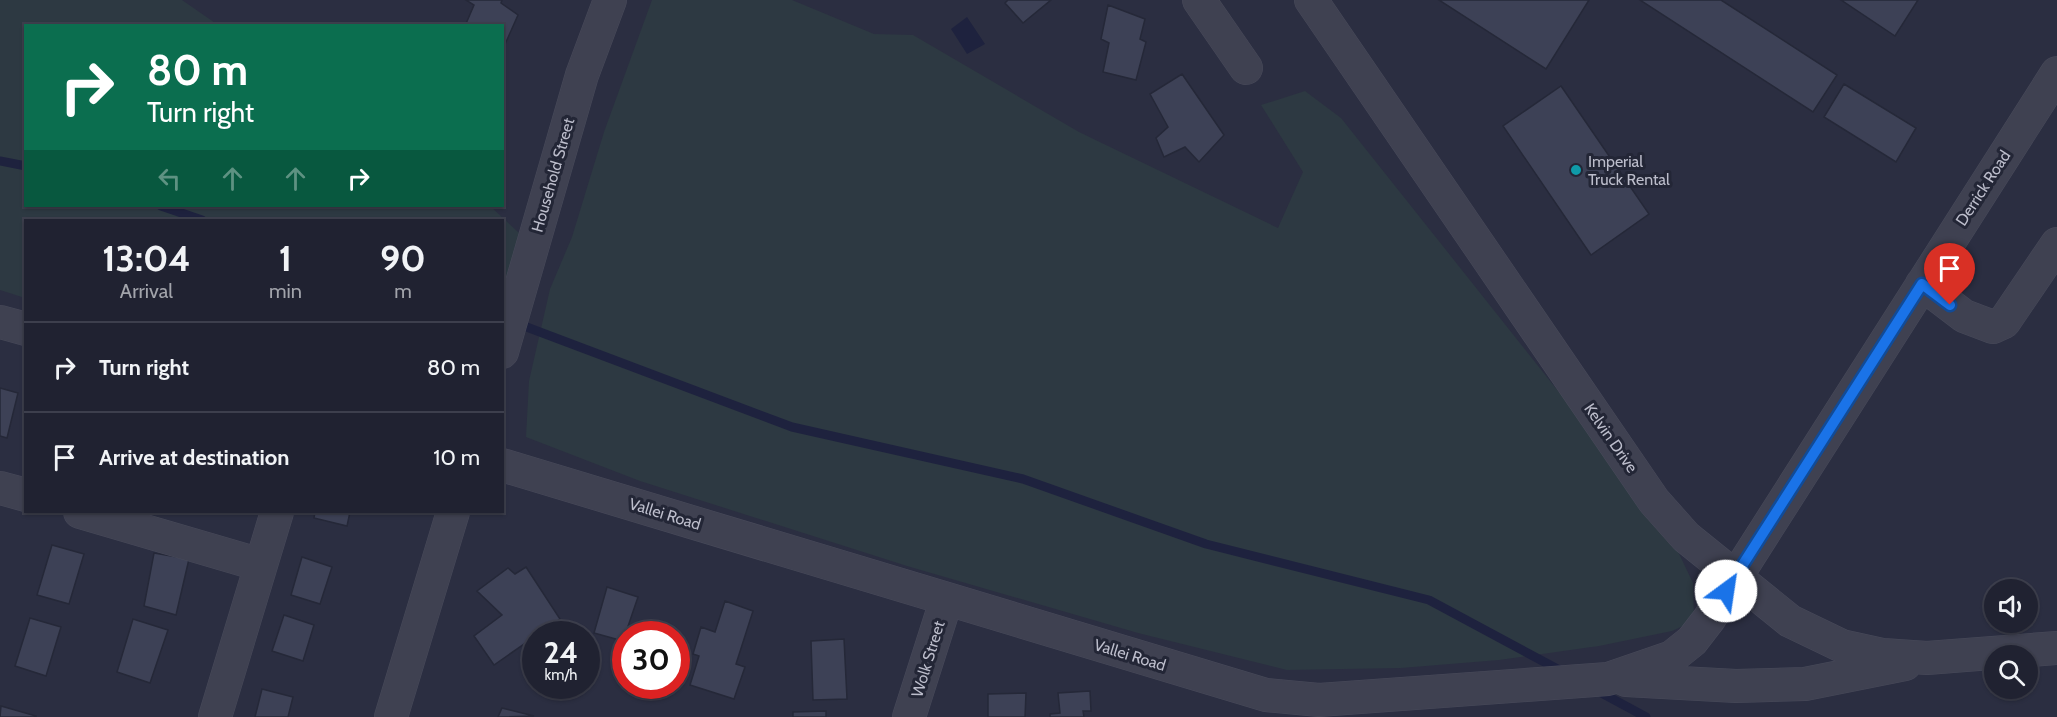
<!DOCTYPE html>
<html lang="en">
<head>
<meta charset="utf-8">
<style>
	body { margin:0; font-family:Cabin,sans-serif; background:#282a39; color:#f1f3f6; height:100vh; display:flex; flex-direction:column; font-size:22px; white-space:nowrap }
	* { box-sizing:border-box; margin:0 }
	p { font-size:20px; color:#a2a4ab }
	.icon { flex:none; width:33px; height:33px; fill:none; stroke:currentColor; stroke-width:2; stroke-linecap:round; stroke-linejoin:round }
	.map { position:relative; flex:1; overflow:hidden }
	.sheet { position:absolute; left:24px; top:219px; width:480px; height:294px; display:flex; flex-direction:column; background:#202231; border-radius:0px; box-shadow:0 2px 4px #0004,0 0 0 2px #3d3f4d }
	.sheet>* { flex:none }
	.banner { position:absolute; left:24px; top:24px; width:480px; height:183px; border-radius:0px; box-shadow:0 2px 4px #0004,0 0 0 2px #3d3f4d; background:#0b6e4f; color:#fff; overflow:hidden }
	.fabs { position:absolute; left:1984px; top:579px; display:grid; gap:12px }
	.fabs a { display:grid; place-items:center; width:54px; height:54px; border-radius:50%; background:#202231; box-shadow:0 2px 4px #0004,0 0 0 2px #3d3f4d; font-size:30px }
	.speed { position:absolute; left:522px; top:621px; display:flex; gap:12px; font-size:30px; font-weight:700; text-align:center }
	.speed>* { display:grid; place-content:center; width:78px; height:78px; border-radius:50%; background:#202231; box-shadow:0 2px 4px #0004,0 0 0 2px #3d3f4d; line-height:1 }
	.speed small { font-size:15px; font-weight:400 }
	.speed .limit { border:9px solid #d22; background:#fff; color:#111 }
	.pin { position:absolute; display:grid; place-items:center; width:51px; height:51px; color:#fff; margin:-62px -26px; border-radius:50% 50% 50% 0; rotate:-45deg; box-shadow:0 0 6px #0007 }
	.pin .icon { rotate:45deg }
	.me { position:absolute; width:66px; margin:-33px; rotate:31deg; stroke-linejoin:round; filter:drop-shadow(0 0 4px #0008) }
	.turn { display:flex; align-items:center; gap:21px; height:126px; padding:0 24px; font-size:27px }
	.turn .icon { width:78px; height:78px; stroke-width:2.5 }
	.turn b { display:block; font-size:42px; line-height:51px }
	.lanes { display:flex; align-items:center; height:57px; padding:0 24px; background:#0003; justify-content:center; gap:30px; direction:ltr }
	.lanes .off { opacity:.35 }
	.eta { display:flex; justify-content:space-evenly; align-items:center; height:102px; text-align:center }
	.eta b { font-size:36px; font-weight:800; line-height:42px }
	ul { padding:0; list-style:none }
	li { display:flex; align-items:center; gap:18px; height:90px; padding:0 24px; border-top:2px solid #3d3f4d }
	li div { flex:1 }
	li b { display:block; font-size:22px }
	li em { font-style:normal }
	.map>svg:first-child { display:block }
	.green { fill:#2d3942 }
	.water { fill:#1e223e }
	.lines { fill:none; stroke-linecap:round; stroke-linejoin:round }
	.stream { stroke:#1e223e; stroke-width:9 }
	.building { fill:#3d4156; stroke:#252838; stroke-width:1.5 }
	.minor-casing { stroke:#484a5a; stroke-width:34 }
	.minor { stroke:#3f4151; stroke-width:33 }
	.route-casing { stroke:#114b97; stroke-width:15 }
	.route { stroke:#1a73e8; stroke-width:10 }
	.culture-dot { fill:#0f9aa8; stroke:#232636; stroke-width:2 }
	.labels { text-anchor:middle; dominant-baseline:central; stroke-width:6; stroke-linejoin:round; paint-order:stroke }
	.poi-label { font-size:16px; fill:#bcbdcb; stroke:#232636; text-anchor:start }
	.street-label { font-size:16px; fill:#bcbdcb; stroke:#232636 }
</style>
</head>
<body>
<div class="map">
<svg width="2057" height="717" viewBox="0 0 2057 717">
	<rect width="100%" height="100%" fill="#2b2e41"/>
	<path class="green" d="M0,0H182L218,25L26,26V206H490L530,243L503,330L502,220H26L25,298L0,290Z
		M652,0H792L874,34L913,35L1079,132L1278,228L1303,172L1261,105L1305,91L1341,118L1640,494L1672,539L1693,583L1694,621L1672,631L1599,646L1499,660L1401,668L1287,670L1138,633L907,566L640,481L526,437L529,381L550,289L572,237L604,132Z"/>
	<path class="water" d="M967,17L985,44L967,54L951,29Z"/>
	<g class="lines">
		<path class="stream" d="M0,161L26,166
			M161,206L202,220
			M516,323L792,427L1023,479L1206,544L1429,600L1563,672
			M1596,690L1646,717"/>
	</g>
	<path class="building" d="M466,0H502L501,3L518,15L502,51V26H465L474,5Z
		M1008,0H1051L1023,23L1005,3Z
		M1439,0H1589L1546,69Z
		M1640,0H1721L1837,75L1813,112Z
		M1841,0H1918L1895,36Z
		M1108,5L1145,19L1140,39L1146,42L1136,80L1103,72L1109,43L1101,39Z
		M1182,74L1224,135L1199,162L1185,147L1164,157L1156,138L1168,127L1150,94Z
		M1844,84L1916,128L1896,162L1824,117Z
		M1561,86L1649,214L1591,255L1503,126Z
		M0,388L18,393L7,438L0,436Z
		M315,512H350L347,526L314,518Z
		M52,545L84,554L69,604L37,595Z
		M154,553L189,559L176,615L144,606Z
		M302,557L332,567L320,604L291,595Z
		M526,567L560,619L494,665L474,636L502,615L477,591L508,568L515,574Z
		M607,587L638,597L623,641L594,633Z
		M725,601L753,611L736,664L745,667L734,699L690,685L699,656L693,654L701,627L715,632Z
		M284,615L314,625L303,661L272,651Z
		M30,618L61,627L46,676L15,666Z
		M133,619L168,630L150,683L117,672Z
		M844,639L847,699L813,700L811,641Z
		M262,689L293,697L288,717H255Z
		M1090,691L1091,711H1083L1084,717H1050V714L1060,713L1058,693Z
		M1026,693L1025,717H988V694Z
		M1,706L36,716V717H0Z
		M502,708L534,716L498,717Z
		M826,711V717H793V712Z"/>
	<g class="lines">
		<g class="minor-casing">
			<path id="minor" d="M1199,0L1246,68
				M1311,0L1654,501L1686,537L1790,621L1842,646L1883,655L1927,658L2057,648
				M1922,284L1964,316L1993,327L2004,322L2057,244
				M0,322L26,329
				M502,352L582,75L610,0
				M502,465L1266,695L1319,700L1608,679L1672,657L1692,641L1709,619L2057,73
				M0,488L26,495
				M80,512L261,565
				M1626,680L1736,686L1805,684L1905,664
				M215,717L277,512
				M391,717L453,512
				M909,717L946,601"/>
		</g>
		<use href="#minor" class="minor"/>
	</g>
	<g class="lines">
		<g class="route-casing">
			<path id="route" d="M1726,591L1922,284L1950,305"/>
		</g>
		<use href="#route" class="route"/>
	</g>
	<circle class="culture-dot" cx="1576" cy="170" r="6"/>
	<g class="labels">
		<g class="poi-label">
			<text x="1588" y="161">Imperial<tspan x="1588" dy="18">Truck Rental</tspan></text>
		</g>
		<g class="street-label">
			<text transform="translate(553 175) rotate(-74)">Household Street</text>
			<text transform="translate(1983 188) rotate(-57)">Derrick Road</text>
			<text transform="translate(1611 438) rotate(55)">Kelvin Drive</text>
			<text transform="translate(665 514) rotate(17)">Vallei Road</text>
			<text transform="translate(1130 655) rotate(17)">Vallei Road</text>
			<text transform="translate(928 659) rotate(-73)">Wolk Street</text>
		</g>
	</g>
</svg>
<div class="fabs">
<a><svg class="icon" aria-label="sound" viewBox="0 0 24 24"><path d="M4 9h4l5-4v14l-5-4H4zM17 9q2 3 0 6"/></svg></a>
<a><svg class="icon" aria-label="search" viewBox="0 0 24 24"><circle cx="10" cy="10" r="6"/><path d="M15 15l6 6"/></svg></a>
</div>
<div class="speed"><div>24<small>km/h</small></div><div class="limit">30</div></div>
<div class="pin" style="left:1950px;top:305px;background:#d93025"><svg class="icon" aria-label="arrive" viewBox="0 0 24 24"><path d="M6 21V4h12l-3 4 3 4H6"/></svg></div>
<svg class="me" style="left:1726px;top:591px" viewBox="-20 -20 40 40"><circle r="19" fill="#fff"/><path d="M0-13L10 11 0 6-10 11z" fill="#1a73e8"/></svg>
<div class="banner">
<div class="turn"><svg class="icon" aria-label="right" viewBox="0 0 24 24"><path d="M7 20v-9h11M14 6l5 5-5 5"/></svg><div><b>80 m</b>Turn right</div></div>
<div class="lanes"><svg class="icon off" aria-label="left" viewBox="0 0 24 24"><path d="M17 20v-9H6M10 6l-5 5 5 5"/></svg><svg class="icon off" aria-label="ahead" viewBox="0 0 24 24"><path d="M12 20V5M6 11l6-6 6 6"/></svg><svg class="icon off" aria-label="ahead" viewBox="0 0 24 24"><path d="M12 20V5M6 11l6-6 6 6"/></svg><svg class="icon" aria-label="right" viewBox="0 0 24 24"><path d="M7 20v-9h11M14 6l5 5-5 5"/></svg></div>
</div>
<section class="sheet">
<div class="eta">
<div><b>13:04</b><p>Arrival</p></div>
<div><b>1</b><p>min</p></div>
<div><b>90</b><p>m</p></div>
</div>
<ul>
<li><svg class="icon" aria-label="right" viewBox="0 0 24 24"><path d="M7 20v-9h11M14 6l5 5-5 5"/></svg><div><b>Turn right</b></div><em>80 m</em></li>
<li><svg class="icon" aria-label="arrive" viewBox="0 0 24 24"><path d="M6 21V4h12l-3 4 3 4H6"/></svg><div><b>Arrive at destination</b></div><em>10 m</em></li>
</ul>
</section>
</div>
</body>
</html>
